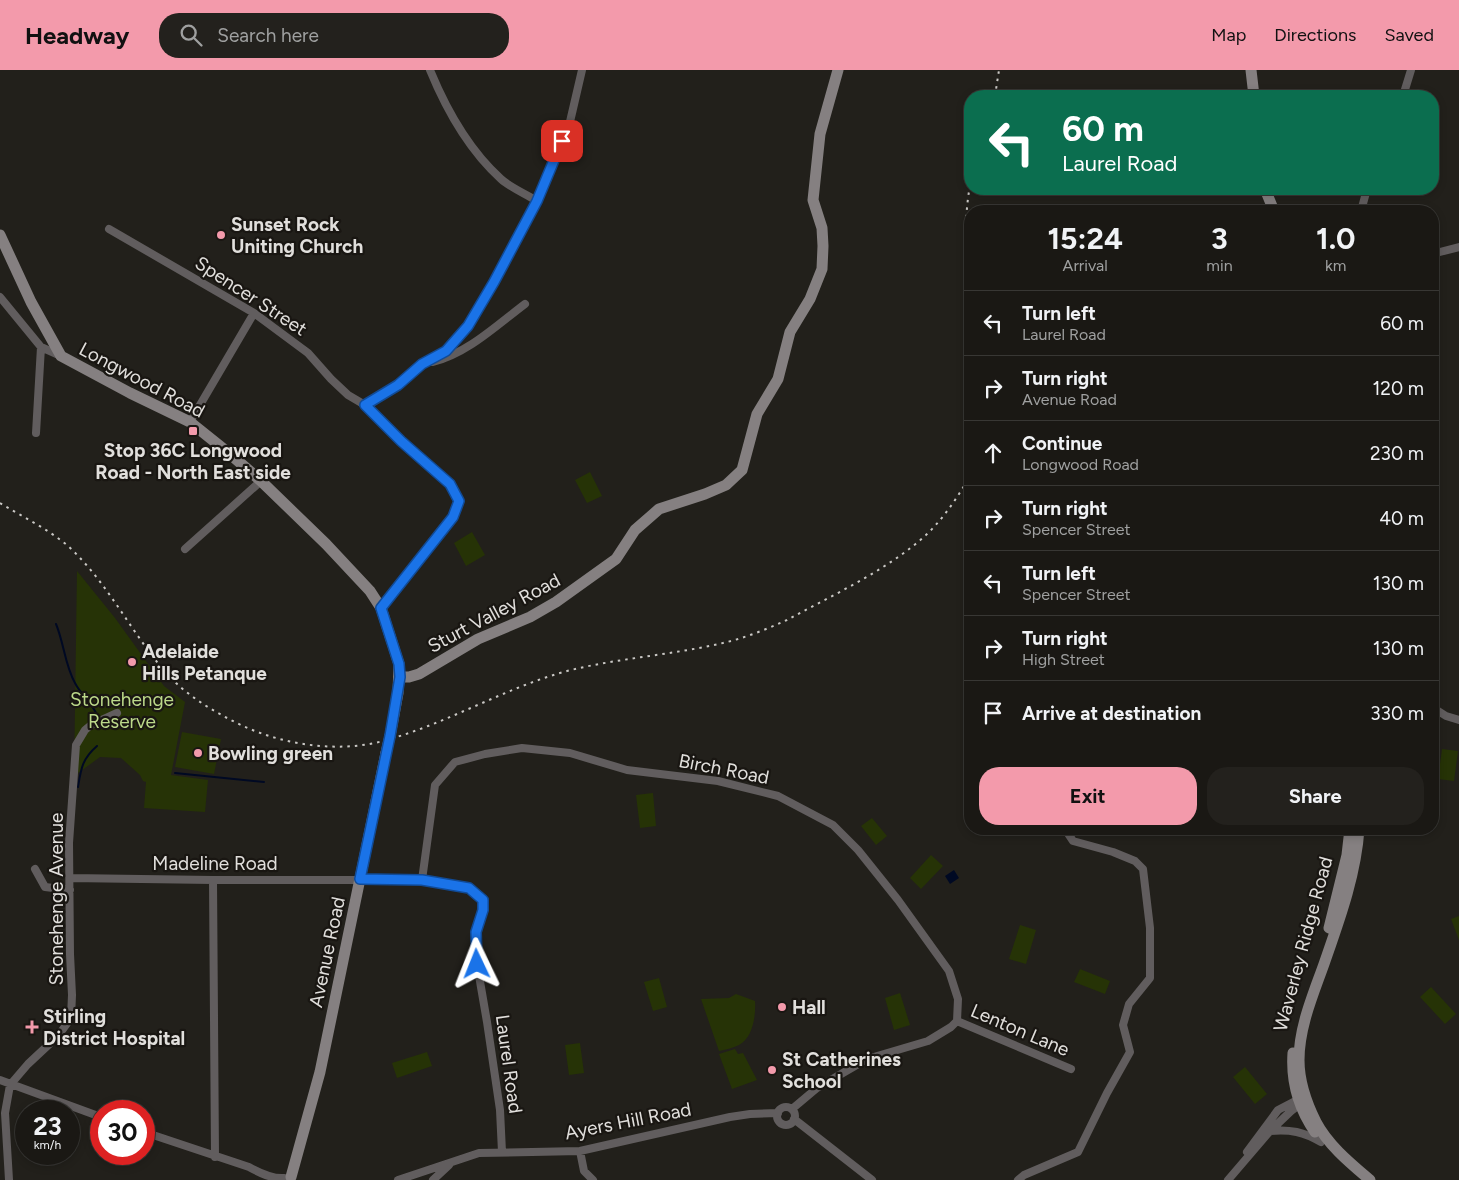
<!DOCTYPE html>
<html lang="en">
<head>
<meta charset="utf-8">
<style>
	body { margin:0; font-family:Figtree,sans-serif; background:#23211d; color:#f1f3f6; height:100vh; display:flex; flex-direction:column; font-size:19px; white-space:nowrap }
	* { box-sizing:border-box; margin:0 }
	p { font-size:16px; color:#9fa0a0 }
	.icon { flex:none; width:28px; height:28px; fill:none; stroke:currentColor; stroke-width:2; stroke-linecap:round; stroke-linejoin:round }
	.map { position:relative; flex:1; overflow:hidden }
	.sheet { position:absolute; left:964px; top:135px; width:475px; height:630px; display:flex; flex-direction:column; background:#1a1814; border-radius:20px; box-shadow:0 2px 8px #0003,0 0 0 1px #383734 }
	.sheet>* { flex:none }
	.top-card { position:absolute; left:964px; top:20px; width:475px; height:105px; border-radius:20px; box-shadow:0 2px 8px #0003,0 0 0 1px #383734; background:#0b6e4f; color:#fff; overflow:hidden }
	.speed { position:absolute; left:15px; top:1030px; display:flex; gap:10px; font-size:25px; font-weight:700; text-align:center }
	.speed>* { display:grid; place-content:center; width:65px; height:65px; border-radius:50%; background:#1a1814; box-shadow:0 2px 8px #0003,0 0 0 1px #383734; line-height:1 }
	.speed small { font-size:12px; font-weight:400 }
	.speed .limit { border:8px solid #d22; background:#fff; color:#111 }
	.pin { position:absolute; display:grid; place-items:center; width:42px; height:42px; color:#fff; margin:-21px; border-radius:10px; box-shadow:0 2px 8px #0006 }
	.me { position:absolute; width:55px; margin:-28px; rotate:358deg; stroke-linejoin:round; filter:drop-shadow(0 0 4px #0008) }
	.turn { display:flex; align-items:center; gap:18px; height:105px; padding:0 15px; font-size:22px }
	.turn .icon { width:65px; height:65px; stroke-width:2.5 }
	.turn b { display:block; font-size:35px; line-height:42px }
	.eta { display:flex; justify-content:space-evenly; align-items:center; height:85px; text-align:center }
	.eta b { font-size:30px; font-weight:700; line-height:35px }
	.primary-button { display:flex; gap:10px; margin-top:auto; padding:10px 15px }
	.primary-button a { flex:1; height:58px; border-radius:20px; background:#f39aab; color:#111; font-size:20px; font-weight:700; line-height:58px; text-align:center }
	.primary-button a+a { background:#23211d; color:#f1f3f6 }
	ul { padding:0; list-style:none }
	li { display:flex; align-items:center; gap:15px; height:65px; padding:0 15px; border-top:1px solid #383734 }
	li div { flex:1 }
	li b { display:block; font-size:19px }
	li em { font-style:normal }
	header { display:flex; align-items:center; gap:30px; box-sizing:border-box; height:70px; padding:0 25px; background:#f39aab; color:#111 }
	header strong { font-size:24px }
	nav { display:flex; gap:28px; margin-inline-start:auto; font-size:18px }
	.search { width:350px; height:45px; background:#23211d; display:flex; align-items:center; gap:12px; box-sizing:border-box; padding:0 18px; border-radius:20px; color:#9fa0a0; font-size:19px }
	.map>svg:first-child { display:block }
	.green { fill:#263306 }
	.water { fill:#000923 }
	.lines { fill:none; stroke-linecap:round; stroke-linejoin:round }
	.stream { stroke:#000923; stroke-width:2 }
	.street { stroke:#615d5e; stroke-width:8 }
	.secondary { stroke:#858081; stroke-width:11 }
	.rail { stroke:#cac8c5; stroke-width:2; stroke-dasharray:2.5 5; stroke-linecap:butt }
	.secondary-bridge { stroke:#858081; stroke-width:11 }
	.route-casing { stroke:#114b97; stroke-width:12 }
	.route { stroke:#1a73e8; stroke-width:9 }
	.poi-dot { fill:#f39aab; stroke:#191612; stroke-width:2 }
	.labels { text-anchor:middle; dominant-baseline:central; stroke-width:4.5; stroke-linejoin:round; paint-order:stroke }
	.poi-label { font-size:19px; font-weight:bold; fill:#e1dfdc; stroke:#191612; text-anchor:start }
	.street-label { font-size:19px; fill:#e1dfdc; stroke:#191612 }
	.park-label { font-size:19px; fill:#bcd98a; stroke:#191612 }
</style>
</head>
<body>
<header>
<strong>Headway</strong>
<div class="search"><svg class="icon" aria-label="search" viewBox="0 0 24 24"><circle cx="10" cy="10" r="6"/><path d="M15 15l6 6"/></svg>Search here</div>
<nav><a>Map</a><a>Directions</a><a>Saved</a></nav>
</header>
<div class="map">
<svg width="1459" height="1110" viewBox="0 0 1459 1110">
	<rect width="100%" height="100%" fill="#22201b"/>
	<path class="green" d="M590,402L602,426L587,433L575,410Z
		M472,462L485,485L466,496L454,473Z
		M77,501L115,548L164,616L185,632L171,705L208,710L205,742L144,738L146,712L143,711L140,705L121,688L100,687L74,706Z
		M182,662L221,669L214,704L175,697Z
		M1442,679L1458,681L1454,711L1438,709Z
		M653,723L656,756L640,758L636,725Z
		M872,748L887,766L876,775L861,756Z
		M931,785L943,796L921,819L910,808Z
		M1459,846V870L1451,849Z
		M1020,855L1036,860L1026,894L1009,889Z
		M1080,899L1110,911L1105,924L1074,912Z
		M659,908L667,937L653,941L644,912Z
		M1431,917L1456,944L1445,954L1420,927Z
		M900,923L910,955L894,960L885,928Z
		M736,924L755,931C756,945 753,968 739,975C733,978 725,980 719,981L701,929L729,928Z
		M580,973L584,1003L569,1005L565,975Z
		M735,979L738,984L743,983L757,1010L732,1019L719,984Z
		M427,982L432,996L397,1008L392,993Z
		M1245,997L1267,1024L1255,1034L1233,1007Z"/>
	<path class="water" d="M954,800L959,808L950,814L945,806Z"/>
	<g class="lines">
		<path class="stream" d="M56,554C64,573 65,596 75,613C81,625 92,633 97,645
			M175,703L264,712
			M78,717C81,699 82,689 97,676"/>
		<path class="street" d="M430,0C446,39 469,80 501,109C511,118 526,124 537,131
			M1403,26L1411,0
			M1361,141L1367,119
			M109,159L254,243L308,283L331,309L348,325L365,335L401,371L450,414L459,431L453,447L381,538
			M1432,184L1459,177
			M0,227L41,277L61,286
			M433,292C468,283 497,255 525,234
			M365,335L398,315L422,294L446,281L468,256L494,212L537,131L569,56L582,0
			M190,352L254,243
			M36,363L41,277
			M185,479L261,411
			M1432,637L1446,646L1459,650
			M35,799L45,817L70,820
			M70,808L213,810H422L469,818L483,829V840L476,862L477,894L487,952L500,1040L502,1082
			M213,810L215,1087
			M422,810L435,715L455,692L485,684L522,678L570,683L627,700L718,711L778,726L833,755L858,780L898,830L949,901L958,929L957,951L951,957L928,971L867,989L817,1018L792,1039
			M957,951L1071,999
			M0,1010L101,1047
			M777 1046a9 9 0 1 1 18 0a9 9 0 1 1-18 0Z
			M794,1049L872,1110
			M1270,1061L1291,1041L1303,1032
			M144,1062L249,1097C260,1103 272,1109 284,1108
			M580,1081L584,1101L593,1110
			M1247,1082L1278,1040L1301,1028
			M9,1110L5,1043L10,1015L28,994L58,966L71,948L72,925L70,884L69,773L76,675L85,660L91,655L117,643
			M398,1110L479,1083L580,1081L730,1047L750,1044L778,1043
			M433,1110L449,1095
			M1018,1110L1024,1105L1078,1082L1107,1023L1130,982L1123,955L1129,934L1150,908V858L1143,799L1135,791L1113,782L1073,771L1065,759
			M1228,1110L1270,1061C1290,1059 1304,1062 1321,1072"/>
		<path class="secondary" d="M1251,0L1254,26
			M1265,119L1274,141
			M0,165L31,232L61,286L130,323L190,352L230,384L261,411L326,474L370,521L381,538L399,594L398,623L390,666
			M400,607H409L419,604L478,569L530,547L556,532L616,489L635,460L659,439L705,424L726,415L742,400L757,344L778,309L790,262L810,229L822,199L823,176L822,158L813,130L820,64L838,0
			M1359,759C1356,805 1339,851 1324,894C1313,925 1299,957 1299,990C1299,1010 1307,1034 1316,1052C1328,1075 1350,1093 1370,1110
			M1329,858L1347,785L1350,759
			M1293,983C1291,1012 1299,1039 1315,1062
			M291,1107L320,1002L386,683"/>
		<path class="rail" d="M995,26L999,0
			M970,115C965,145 964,173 970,203
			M0,433C23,447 48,459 68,476C106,511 129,558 161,597C183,624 212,641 243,656C285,675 338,683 383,671C447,654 504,618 567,601C618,588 672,585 723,573C745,568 767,559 787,550C831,526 879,504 918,472C940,454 956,430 970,406"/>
		<path class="secondary-bridge" d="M386,683L390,666"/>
	</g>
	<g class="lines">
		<g class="route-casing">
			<path id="route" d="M477,894L476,862L483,840V830L469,818L422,810L360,809L390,666L400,607L399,594L381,538L453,447L459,431L450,414L401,371L365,335L398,315L422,294L446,281L468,256L494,212L537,131L562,71"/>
		</g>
		<use href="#route" class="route"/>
	</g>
	<g class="poi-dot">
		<circle cx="221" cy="165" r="5"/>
		<rect x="188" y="356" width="10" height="10" rx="2.5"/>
		<circle cx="132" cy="592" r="5"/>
		<circle cx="198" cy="683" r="5"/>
		<circle cx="782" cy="937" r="5"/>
		<path d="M29.5 949.5h5v5h5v5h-5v5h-5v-5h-5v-5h5z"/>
		<circle cx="772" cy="1000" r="5"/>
	</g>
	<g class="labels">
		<g class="poi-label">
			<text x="231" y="154">Sunset Rock<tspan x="231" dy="22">Uniting Church</tspan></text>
			<text x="193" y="380" text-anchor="middle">Stop 36C Longwood<tspan x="193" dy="22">Road - North East side</tspan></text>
			<text x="142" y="581">Adelaide<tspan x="142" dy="22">Hills Petanque</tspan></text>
			<text x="208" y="683">Bowling green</text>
			<text x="792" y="937">Hall</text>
			<text x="43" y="946">Stirling<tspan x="43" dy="22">District Hospital</tspan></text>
			<text x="782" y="989">St Catherines<tspan x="782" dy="22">School</tspan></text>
		</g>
		<g class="street-label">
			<text transform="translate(251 226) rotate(33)">Spencer Street</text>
			<text transform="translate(142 310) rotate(28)">Longwood Road</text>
			<text transform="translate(494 543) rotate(-28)">Sturt Valley Road</text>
			<text transform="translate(724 699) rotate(11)">Birch Road</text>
			<text x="215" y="793">Madeline Road</text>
			<text transform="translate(56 829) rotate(-90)">Stonehenge Avenue</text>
			<text transform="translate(1303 874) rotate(-75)">Waverley Ridge Road</text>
			<text transform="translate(327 882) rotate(-78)">Avenue Road</text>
			<text transform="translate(1020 960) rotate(23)">Lenton Lane</text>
			<text transform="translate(509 994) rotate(82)">Laurel Road</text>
			<text transform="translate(628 1051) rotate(-11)">Ayers Hill Road</text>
		</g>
		<g class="park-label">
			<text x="122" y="629">Stonehenge<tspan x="122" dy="22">Reserve</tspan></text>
		</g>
	</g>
</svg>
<div class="speed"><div>23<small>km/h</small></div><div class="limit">30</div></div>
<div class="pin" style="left:562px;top:71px;background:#d93025"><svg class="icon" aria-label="arrive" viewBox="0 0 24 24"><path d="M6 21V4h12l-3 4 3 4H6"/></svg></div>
<svg class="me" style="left:477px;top:894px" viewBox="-20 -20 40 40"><path d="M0-17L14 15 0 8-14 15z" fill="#1a73e8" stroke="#fff" stroke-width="4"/></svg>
<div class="top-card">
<div class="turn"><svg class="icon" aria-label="left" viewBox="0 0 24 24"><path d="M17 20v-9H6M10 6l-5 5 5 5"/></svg><div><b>60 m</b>Laurel Road</div></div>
</div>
<section class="sheet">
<div class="eta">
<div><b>15:24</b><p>Arrival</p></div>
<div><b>3</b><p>min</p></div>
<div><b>1.0</b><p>km</p></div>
</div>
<ul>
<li><svg class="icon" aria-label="left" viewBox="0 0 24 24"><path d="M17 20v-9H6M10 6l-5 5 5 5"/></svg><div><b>Turn left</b><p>Laurel Road</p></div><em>60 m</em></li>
<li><svg class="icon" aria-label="right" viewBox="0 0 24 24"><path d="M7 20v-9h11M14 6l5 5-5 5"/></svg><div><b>Turn right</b><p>Avenue Road</p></div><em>120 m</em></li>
<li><svg class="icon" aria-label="ahead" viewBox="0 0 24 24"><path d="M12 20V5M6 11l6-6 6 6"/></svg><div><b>Continue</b><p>Longwood Road</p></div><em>230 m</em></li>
<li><svg class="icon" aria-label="right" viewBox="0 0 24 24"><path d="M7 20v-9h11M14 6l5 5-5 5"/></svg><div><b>Turn right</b><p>Spencer Street</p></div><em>40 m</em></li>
<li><svg class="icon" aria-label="left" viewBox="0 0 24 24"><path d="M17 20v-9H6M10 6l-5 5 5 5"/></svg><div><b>Turn left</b><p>Spencer Street</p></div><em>130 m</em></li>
<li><svg class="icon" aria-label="right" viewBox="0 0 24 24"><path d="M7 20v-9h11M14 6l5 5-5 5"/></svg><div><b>Turn right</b><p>High Street</p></div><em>130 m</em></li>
<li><svg class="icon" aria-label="arrive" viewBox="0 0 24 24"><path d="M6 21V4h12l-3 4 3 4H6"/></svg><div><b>Arrive at destination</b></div><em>330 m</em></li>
</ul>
<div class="primary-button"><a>Exit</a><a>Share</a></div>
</section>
</div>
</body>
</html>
